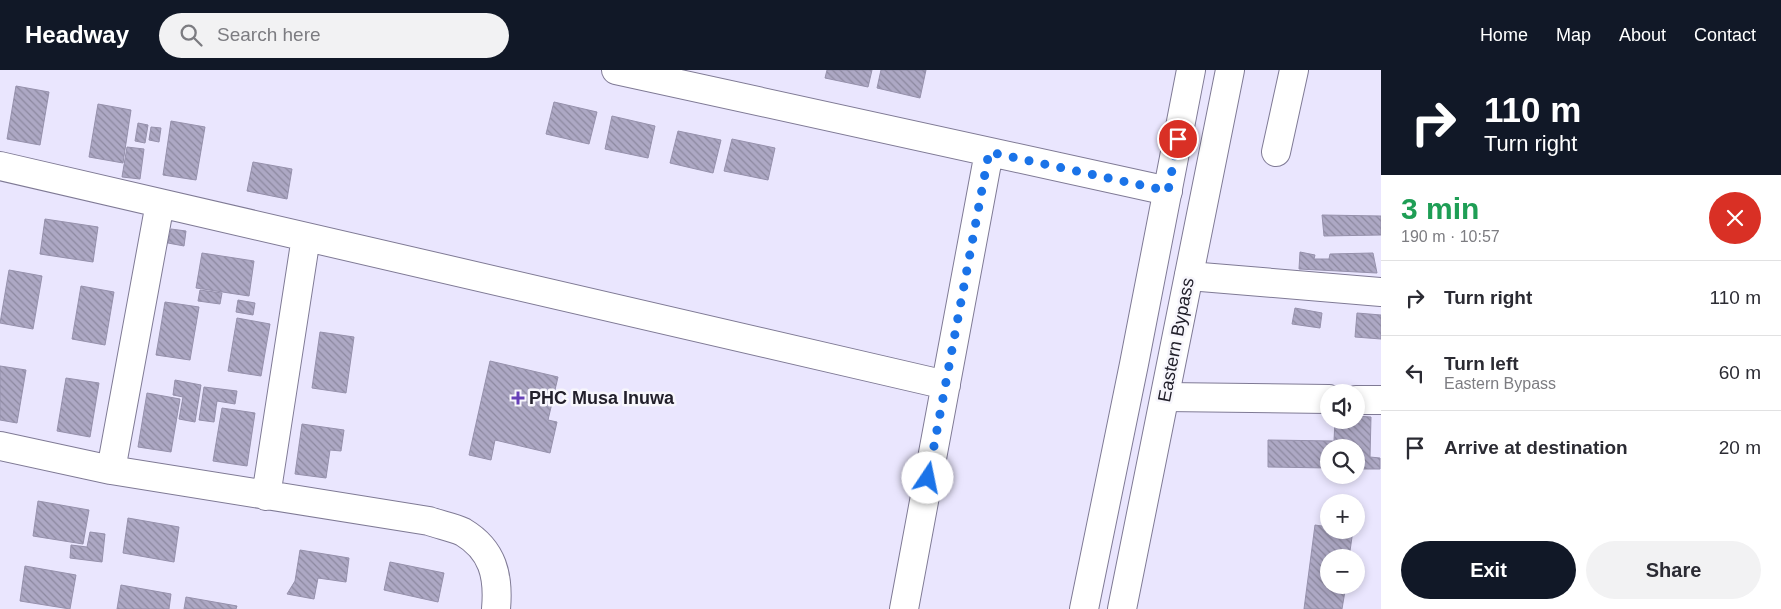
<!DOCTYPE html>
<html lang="en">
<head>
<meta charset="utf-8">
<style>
	body { margin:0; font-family:Helvetica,sans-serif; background:#f2f2f3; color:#2b2b33; height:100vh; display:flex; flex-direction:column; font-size:19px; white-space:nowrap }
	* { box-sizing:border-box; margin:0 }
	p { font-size:16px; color:#7c7c81 }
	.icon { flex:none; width:28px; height:28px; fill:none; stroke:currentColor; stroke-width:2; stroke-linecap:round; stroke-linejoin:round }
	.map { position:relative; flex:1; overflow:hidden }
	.drawer { display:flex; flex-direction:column; background:#fff; width:400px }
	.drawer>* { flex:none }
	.guide { background:#111827; color:#fff; overflow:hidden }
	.controls { position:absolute; left:1320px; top:314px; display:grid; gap:10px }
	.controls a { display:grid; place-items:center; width:45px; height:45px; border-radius:50%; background:#fff; box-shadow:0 2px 8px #0003; font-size:25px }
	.pin { position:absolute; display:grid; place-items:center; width:42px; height:42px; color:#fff; margin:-21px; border:2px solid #fff; border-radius:50%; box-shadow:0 1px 5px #0007 }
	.me { position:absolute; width:55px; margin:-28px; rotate:11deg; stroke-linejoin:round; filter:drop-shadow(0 0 4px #0008) }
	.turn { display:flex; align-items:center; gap:18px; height:105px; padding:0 20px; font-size:22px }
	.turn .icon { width:65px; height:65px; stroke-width:2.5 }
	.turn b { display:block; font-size:35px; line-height:42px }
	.round { display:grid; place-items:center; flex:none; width:52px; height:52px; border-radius:26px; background:#f2f2f3 }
	.head { display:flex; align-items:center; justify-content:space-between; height:85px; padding:0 20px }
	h1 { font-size:30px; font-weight:600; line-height:38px; color:#1e9e55 }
	.cta { display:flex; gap:10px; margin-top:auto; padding:10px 20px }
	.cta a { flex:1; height:58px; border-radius:30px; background:#111827; color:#fff; font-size:20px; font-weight:600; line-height:58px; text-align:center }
	.cta a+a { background:#f2f2f3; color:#2b2b33 }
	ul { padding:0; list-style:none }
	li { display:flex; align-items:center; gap:15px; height:75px; padding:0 20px; border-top:1px solid #e1e1e2 }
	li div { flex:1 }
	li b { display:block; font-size:19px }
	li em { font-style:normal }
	header { display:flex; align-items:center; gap:30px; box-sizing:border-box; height:70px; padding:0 25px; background:#111827; color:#fff }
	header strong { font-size:24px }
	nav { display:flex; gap:28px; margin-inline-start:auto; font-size:18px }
	.search { width:350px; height:45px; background:#f2f2f3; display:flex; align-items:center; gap:12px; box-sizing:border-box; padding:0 18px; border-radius:28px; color:#7c7c81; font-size:19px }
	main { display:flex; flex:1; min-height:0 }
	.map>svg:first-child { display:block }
	.building { fill:url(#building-back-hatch); stroke:#9691ac }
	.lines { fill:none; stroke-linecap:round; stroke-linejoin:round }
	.minor-casing { stroke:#7f7a95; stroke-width:30 }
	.major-casing { stroke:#7f7a95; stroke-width:30 }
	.minor { stroke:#fff; stroke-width:28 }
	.major { stroke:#fff; stroke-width:28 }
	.route { stroke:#1a73e8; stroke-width:9; stroke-dasharray:0 16.2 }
	.poi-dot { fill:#6640b8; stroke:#f7f6fc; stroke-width:2 }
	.labels { text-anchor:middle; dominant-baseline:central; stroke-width:5; stroke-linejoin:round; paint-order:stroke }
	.street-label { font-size:18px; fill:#22202b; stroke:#f7f6fc }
	.poi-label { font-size:18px; font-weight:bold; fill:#22202b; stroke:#f7f6fc; text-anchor:start }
</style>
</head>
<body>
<header>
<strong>Headway</strong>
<div class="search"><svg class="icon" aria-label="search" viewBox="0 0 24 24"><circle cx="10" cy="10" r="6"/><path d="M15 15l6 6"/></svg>Search here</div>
<nav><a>Home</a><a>Map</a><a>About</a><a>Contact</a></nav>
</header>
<main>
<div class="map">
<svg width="1381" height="539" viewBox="0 0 1381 539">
	<defs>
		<pattern id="building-back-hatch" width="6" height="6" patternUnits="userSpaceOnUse" patternTransform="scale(1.25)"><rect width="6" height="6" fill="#ada8c4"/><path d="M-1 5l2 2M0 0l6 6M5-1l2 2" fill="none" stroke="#8c889f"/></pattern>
	</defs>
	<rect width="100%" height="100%" fill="#eae6fe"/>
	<path class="building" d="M827,0H872L868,17L825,8Z
		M881,0H926L920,28L877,18Z
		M16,16L49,22L40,75L7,69Z
		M554,32L597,42L589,74L546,64Z
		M98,34L131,40L123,93L89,87Z
		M612,46L655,56L648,88L605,79Z
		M171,51L205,57L196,110L163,105Z
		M138,53L148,55L145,73L135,71Z
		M151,57L161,58L159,72L149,70Z
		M678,61L721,70L713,103L670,93Z
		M732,69L775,78L768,110L724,101Z
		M127,77L144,79L140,109L122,107Z
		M253,92L292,99L287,129L247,121Z
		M1322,145L1381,146V165L1324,166Z
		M45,149L98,157L93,192L40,184Z
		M171,159L186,161L184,176L168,173Z
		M1300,182L1315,185L1314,189H1329L1330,184L1373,183L1377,203L1299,199Z
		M202,183L254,191L249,226L196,218Z
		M9,200L42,206L33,259L0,253Z
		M81,216L114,222L105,275L72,269Z
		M200,220L222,223L220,234L198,231Z
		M238,230L255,233L253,245L236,242Z
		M165,232L199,237L190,290L156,285Z
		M1295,238L1322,243L1320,258L1292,254Z
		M1357,243L1381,245V269L1355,267Z
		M237,248L270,254L261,306L228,301Z
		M320,262L354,267L346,323L312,318Z
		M490,291L558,307L548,350L557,352L550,383L495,370L491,390L469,385Z
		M0,296L26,300L17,353L0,350Z
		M66,308L99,313L90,367L57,361Z
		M175,310L201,315L195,352L179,349L183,327L173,325Z
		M204,317L237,321L235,334L217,331L214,352L199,350Z
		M147,323L180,329L171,382L138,377Z
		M222,338L255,343L247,396L213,391Z
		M1356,346L1371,347L1370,387L1380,388V399H1356V378H1329V398L1268,397V370L1334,371L1335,350H1356Z
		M302,354L344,360L341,381L330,380L326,408L295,404Z
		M38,431L89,440L83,474L33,466Z
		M128,448L179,457L174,492L123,483Z
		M1315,455L1329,457V460H1353L1349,488H1329V515H1346L1342,539H1304Z
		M90,462L105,464L102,492L70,488L71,475L87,477Z
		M300,480L349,488L346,512L318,508L314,529L287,524L295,511Z
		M390,492L444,503L438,532L384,520Z
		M25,496L76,505L70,539L20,531Z
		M121,515L171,524L169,539H117Z
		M186,527L237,536L236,539H184Z"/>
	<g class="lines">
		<g class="minor-casing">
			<path id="minor" d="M616,0L1168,121
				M1276,82L1294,0
				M0,96L946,315
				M1189,206L1381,222
				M1165,327L1329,329
				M1356,330H1381
				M0,376L111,400L429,451C440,455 453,457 463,462C493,480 499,506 496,539
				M111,400L160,133
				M266,426L306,167
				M904,539L989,82"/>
		</g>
		<g class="major-casing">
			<path id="major" d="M1084,539L1134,294L1191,0
				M1122,539L1230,0"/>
		</g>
		<use href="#minor" class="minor"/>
		<use href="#major" class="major"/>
	</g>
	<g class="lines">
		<path class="route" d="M928,408L989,82L1168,121L1178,69"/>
	</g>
	<path class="poi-dot" d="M515.5 320.5h5v5h5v5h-5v5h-5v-5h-5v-5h5z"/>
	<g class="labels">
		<g class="street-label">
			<text transform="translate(1176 270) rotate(-79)">Eastern Bypass</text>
		</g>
		<g class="poi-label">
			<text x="529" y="328">PHC Musa Inuwa</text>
		</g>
	</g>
</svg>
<div class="controls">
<a><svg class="icon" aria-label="sound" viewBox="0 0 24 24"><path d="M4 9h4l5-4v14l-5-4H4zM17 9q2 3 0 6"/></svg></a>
<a><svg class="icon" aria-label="search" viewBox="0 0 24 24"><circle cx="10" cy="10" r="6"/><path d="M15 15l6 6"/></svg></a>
<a>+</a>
<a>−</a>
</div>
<div class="pin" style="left:1178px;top:69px;background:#d93025"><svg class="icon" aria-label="arrive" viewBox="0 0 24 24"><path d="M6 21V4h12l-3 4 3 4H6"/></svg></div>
<svg class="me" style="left:928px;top:408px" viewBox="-20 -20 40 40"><circle r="19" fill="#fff"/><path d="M0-13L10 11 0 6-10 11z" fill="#1a73e8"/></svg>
</div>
<section class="drawer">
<div class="guide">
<div class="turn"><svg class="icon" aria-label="right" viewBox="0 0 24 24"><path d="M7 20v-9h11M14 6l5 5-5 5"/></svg><div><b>110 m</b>Turn right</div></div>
</div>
<div class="head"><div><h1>3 min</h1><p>190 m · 10:57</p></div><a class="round" style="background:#d93025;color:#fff"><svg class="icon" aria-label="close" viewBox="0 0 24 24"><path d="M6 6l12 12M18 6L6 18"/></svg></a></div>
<ul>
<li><svg class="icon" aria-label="right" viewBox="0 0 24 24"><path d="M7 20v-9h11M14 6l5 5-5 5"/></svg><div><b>Turn right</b></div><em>110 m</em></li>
<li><svg class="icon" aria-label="left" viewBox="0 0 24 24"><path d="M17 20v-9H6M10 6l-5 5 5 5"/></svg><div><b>Turn left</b><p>Eastern Bypass</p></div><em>60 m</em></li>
<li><svg class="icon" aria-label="arrive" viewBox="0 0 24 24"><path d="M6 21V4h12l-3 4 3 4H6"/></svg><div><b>Arrive at destination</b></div><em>20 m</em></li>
</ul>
<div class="cta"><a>Exit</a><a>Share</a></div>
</section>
</main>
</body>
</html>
